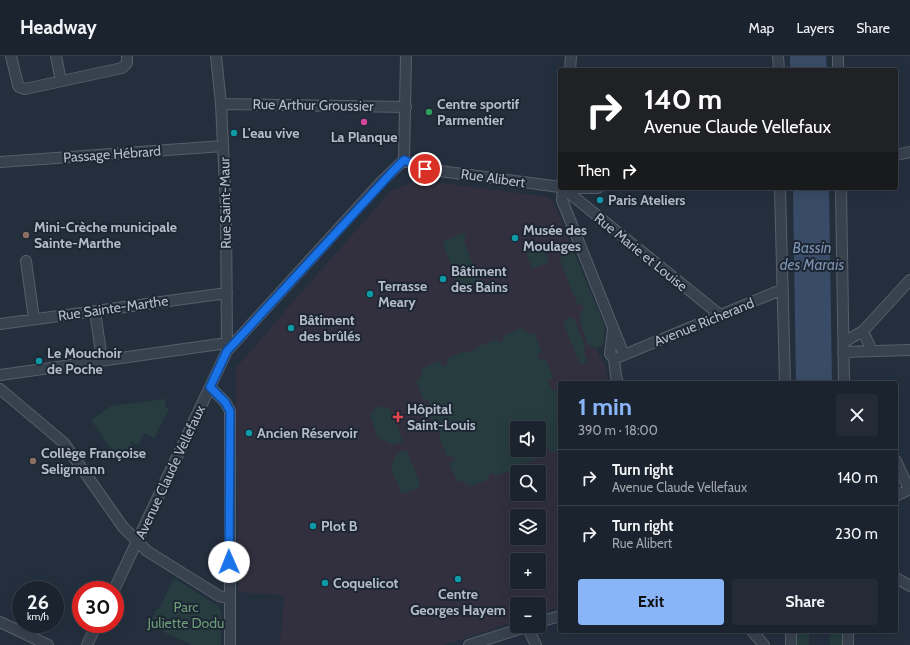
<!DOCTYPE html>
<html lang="en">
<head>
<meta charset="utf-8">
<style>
	body { margin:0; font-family:Cabin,sans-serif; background:#242b36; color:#f1f3f6; height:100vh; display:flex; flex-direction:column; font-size:15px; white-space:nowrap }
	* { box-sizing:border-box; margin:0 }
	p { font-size:13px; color:#a0a4aa }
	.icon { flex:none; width:22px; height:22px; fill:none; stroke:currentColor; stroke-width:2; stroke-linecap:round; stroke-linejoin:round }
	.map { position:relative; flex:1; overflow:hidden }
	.panel { position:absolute; left:558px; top:325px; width:340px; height:252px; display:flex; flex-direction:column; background:#1b232e; border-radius:4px; box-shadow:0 4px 16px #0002,0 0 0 1px #39404a }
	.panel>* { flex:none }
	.hud { position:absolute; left:558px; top:12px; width:340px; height:122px; border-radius:4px; box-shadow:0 4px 16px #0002,0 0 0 1px #39404a; background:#202124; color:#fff; overflow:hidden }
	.buttons { position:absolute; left:510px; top:365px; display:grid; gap:8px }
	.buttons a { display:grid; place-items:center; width:36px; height:36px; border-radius:4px; background:#1b232e; box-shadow:0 4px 16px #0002,0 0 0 1px #39404a; font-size:20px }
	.speed { position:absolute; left:12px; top:525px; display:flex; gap:8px; font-size:20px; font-weight:700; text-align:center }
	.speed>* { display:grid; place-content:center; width:52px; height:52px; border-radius:50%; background:#1b232e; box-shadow:0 4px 16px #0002,0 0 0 1px #39404a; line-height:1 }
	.speed small { font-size:10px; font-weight:400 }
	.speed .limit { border:6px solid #d22; background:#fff; color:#111 }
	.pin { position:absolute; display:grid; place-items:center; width:34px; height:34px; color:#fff; margin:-17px; border:2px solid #fff; border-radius:50%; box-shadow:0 1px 4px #0007 }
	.me { position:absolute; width:44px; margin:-22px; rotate:359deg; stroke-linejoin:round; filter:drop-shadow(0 0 3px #0008) }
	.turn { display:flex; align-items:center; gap:14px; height:84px; padding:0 20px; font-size:18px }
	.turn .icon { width:52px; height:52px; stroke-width:2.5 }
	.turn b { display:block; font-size:28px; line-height:34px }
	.then { display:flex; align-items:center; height:38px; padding:0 20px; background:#0003; gap:8px; font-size:15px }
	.round { display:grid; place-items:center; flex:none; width:42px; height:42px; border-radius:4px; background:#242b36 }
	.head { display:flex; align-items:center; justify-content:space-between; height:68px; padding:0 20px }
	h1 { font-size:24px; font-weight:700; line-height:30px; color:#8ab4f8 }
	.cta { display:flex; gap:8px; margin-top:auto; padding:8px 20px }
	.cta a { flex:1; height:46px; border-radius:4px; background:#8ab4f8; color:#111; font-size:16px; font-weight:700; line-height:46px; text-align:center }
	.cta a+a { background:#242b36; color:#f1f3f6 }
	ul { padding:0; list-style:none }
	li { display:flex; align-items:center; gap:12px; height:56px; padding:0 20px; border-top:1px solid #39404a }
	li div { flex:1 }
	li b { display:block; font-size:15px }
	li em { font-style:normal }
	header { display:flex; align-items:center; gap:24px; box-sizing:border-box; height:56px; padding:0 20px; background:#1b232e; border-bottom:1px solid #39404a }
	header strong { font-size:19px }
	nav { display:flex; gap:22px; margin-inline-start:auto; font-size:14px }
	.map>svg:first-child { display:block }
	.medical { fill:#32303f; fill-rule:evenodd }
	.green { fill:#263c3f; fill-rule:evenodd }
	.water { fill:#394c67 }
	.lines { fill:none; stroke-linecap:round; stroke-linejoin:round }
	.minor-casing { stroke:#565f6c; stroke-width:12 }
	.minor { stroke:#38414e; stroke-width:10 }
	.route-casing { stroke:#114b97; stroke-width:10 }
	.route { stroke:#1a73e8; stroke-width:7 }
	.leisure-dot { fill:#2e9e5b; stroke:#1d2633; stroke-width:1.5 }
	.hotel-dot { fill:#d1479c; stroke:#1d2633; stroke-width:1.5 }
	.culture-dot { fill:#0f9aa8; stroke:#1d2633; stroke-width:1.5 }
	.education-dot { fill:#8d6e63; stroke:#1d2633; stroke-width:1.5 }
	.health-dot { fill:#e0444e; stroke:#1d2633; stroke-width:1.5 }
	.labels { text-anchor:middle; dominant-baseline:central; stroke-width:4; stroke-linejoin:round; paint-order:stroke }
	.poi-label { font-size:14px; font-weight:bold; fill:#b4bcc9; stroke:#1d2633; text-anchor:start }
	.street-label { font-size:14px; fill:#b4bcc9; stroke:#1d2633 }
	.park-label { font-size:14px; fill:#6b9a76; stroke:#1d2633 }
	.water-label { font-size:15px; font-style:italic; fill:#7c92b1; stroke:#1d2633 }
</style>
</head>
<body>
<header>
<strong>Headway</strong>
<nav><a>Map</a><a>Layers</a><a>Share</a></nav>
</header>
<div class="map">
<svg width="910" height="589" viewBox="0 0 910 589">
	<rect width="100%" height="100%" fill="#242f3e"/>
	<path class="medical" d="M419,124L548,141L553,145L605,271L603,289L596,292L599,300H601L608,316L606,317L610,327H560V551L539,558V548H517V565L444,589H280L284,539L238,536L236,312L299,239L391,135ZM517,372H539V394H517ZM517,416H539V438H517ZM517,460H539V482H517ZM517,504H539V526H517Z"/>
	<path class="green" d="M464,177L466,183L464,184L479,225L461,232L442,186Z
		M542,190L549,206L532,213L526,197Z
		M574,196L605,271L603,289L596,292L589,290L580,267V259L582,258L580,255L584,253L582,247L578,249L559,202Z
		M569,261L574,263L585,290L584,296L587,305L583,308L579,306L563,266Z
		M522,272L524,276L528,275L530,279L534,277L542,296L538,298L540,304L545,302L553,322L547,324L552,335L558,333L560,339V394L551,397L550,393L544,396L545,400L525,408L524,406L514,410V413L495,421L493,417L487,419L489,423L470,431L468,427L464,429L462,424L457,426L449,407L454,405L452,399L447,401L439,381L441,380L437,369L434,370L426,351L430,349L428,343L424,345L416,325L420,324L419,319L423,318L421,313L440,305L442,310L448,308L446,303L466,295L467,297L478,293L477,291L497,283L499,287L504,284L503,280ZM517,372H539V394H517Z
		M165,343V351L169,353L154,382L144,377L138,389L130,385L133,391L118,402L91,364L111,350Z
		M381,350L388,352L390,354L403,385L394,389L378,382L370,360L373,354Z
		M407,394L420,428L418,432L403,438L401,436L391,412L397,397Z
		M174,522L218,550L221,555V589H192L149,569L157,553H159Z
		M796,575H809V589H796Z
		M830,575H842V589H830Z"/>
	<path class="water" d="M790,0H826L827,14H790Z
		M793,132H816V134H829L832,327H796Z"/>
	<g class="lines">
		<g class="minor-casing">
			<path id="minor" d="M11,0L18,29L19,31L25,33L122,12L127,7V0
				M56,0L61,25
				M216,0L221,48L226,152L227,295
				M778,0L779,14
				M838,0V14
				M570,14L571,0
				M221,48L406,51
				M896,99L910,96
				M404,104L425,113L560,131
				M404,104L406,0
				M0,106L223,90
				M563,132L720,259
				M563,132L562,144L624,299
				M574,132H598
				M780,132L785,327
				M841,132L844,327
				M26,205L34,263
				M95,255L102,304
				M0,268L227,237
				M613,273L610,298L614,303
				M863,275L872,295
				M844,286L863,275L910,224
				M843,296L910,294
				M0,319L227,287
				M618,327L616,320L614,303L783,233
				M210,331L225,346L230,355V589
				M0,333L64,387L123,471L147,495L219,540L229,542
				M896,405L909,433
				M896,440L910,433
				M896,522L910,530
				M114,534L227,295L382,125L404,104
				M0,566L48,589
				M539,566L560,560
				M527,571L536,589
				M752,575L764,589
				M791,575V589
				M848,575V589
				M87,589L97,568
				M469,589L529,570"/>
		</g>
		<use href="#minor" class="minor"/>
	</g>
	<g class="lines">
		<g class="route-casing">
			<path id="route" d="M229,506L230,355L225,346L210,331L227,295L392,116L404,104L425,113"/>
		</g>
		<use href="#route" class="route"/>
	</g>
	<circle class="leisure-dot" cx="429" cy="56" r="4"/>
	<circle class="hotel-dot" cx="364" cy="66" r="4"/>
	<g class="culture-dot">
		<circle cx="234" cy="77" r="4"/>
		<circle cx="600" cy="144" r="4"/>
		<circle cx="515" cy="182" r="4"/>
		<circle cx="443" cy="223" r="4"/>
		<circle cx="370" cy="238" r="4"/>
		<circle cx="291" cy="272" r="4"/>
		<circle cx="39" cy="305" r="4"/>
		<circle cx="249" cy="377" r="4"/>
		<circle cx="313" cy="470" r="4"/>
		<circle cx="458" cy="523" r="4"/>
		<circle cx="325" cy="527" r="4"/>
	</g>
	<g class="education-dot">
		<circle cx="26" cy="179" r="4"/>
		<circle cx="33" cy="405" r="4"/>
	</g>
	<path class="health-dot" d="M396 355h4v4h4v4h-4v4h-4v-4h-4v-4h4z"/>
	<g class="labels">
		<g class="poi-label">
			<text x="437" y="48">Centre sportif<tspan x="437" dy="16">Parmentier</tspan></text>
			<text x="242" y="77">L'eau vive</text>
			<text x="364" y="81" text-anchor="middle">La Planque</text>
			<text x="608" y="144">Paris Ateliers</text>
			<text x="34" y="171">Mini-Crèche municipale<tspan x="34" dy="16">Sainte-Marthe</tspan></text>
			<text x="523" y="174">Musée des<tspan x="523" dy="16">Moulages</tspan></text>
			<text x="451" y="215">Bâtiment<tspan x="451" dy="16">des Bains</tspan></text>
			<text x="378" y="230">Terrasse<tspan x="378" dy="16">Meary</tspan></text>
			<text x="299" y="264">Bâtiment<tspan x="299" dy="16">des brûlés</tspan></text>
			<text x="47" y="297">Le Mouchoir<tspan x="47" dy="16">de Poche</tspan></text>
			<text x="407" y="353">Hôpital<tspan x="407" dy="16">Saint-Louis</tspan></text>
			<text x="257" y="377">Ancien Réservoir</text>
			<text x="41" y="397">Collège Françoise<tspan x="41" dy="16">Seligmann</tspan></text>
			<text x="321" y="470">Plot B</text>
			<text x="333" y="527">Coquelicot</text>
			<text x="458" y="538" text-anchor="middle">Centre<tspan x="458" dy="16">Georges Hayem</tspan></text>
		</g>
		<g class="street-label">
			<text transform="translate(313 49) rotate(1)">Rue Arthur Groussier</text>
			<text transform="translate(112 98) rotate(-4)">Passage Hébrard</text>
			<text transform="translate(493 122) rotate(8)">Rue Alibert</text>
			<text transform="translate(225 147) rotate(-91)">Rue Saint-Maur</text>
			<text transform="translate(641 196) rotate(39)">Rue Marie et Louise</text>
			<text transform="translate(113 252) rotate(-8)">Rue Sainte-Marthe</text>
			<text transform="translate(704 266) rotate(-22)">Avenue Richerand</text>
			<text transform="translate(170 416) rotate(-65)">Avenue Claude Vellefaux</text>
		</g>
		<g class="park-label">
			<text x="186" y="551">Parc<tspan x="186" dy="16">Juliette Dodu</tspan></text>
		</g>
		<g class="water-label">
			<text x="812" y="192">Bassin<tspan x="812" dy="17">des Marais</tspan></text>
		</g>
	</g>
</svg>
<div class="buttons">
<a><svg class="icon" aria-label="sound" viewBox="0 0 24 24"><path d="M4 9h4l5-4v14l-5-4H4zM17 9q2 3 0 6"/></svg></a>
<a><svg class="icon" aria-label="search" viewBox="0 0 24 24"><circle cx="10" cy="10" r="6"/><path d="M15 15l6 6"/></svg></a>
<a><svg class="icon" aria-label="layers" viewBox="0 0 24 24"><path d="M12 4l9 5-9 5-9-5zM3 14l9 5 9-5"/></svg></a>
<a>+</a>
<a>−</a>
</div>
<div class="speed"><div>26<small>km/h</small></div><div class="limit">30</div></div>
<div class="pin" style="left:425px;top:113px;background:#d93025"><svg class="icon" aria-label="arrive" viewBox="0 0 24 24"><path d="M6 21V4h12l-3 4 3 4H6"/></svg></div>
<svg class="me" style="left:229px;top:506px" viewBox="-20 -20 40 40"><circle r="19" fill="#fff"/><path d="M0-13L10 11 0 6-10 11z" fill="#1a73e8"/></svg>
<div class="hud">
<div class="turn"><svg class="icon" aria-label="right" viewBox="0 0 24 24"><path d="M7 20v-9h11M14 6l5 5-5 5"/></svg><div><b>140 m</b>Avenue Claude Vellefaux</div></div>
<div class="then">Then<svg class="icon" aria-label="right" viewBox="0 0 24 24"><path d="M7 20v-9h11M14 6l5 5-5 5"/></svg></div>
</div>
<section class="panel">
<div class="head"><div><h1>1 min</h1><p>390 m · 18:00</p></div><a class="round"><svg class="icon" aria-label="close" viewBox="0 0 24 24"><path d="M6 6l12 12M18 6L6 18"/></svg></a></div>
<ul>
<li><svg class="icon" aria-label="right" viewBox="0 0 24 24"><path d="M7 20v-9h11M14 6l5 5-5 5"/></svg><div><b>Turn right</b><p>Avenue Claude Vellefaux</p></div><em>140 m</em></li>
<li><svg class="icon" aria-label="right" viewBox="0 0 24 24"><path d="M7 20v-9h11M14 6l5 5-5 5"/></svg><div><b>Turn right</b><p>Rue Alibert</p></div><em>230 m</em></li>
</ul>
<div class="cta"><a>Exit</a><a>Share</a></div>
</section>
</div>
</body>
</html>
